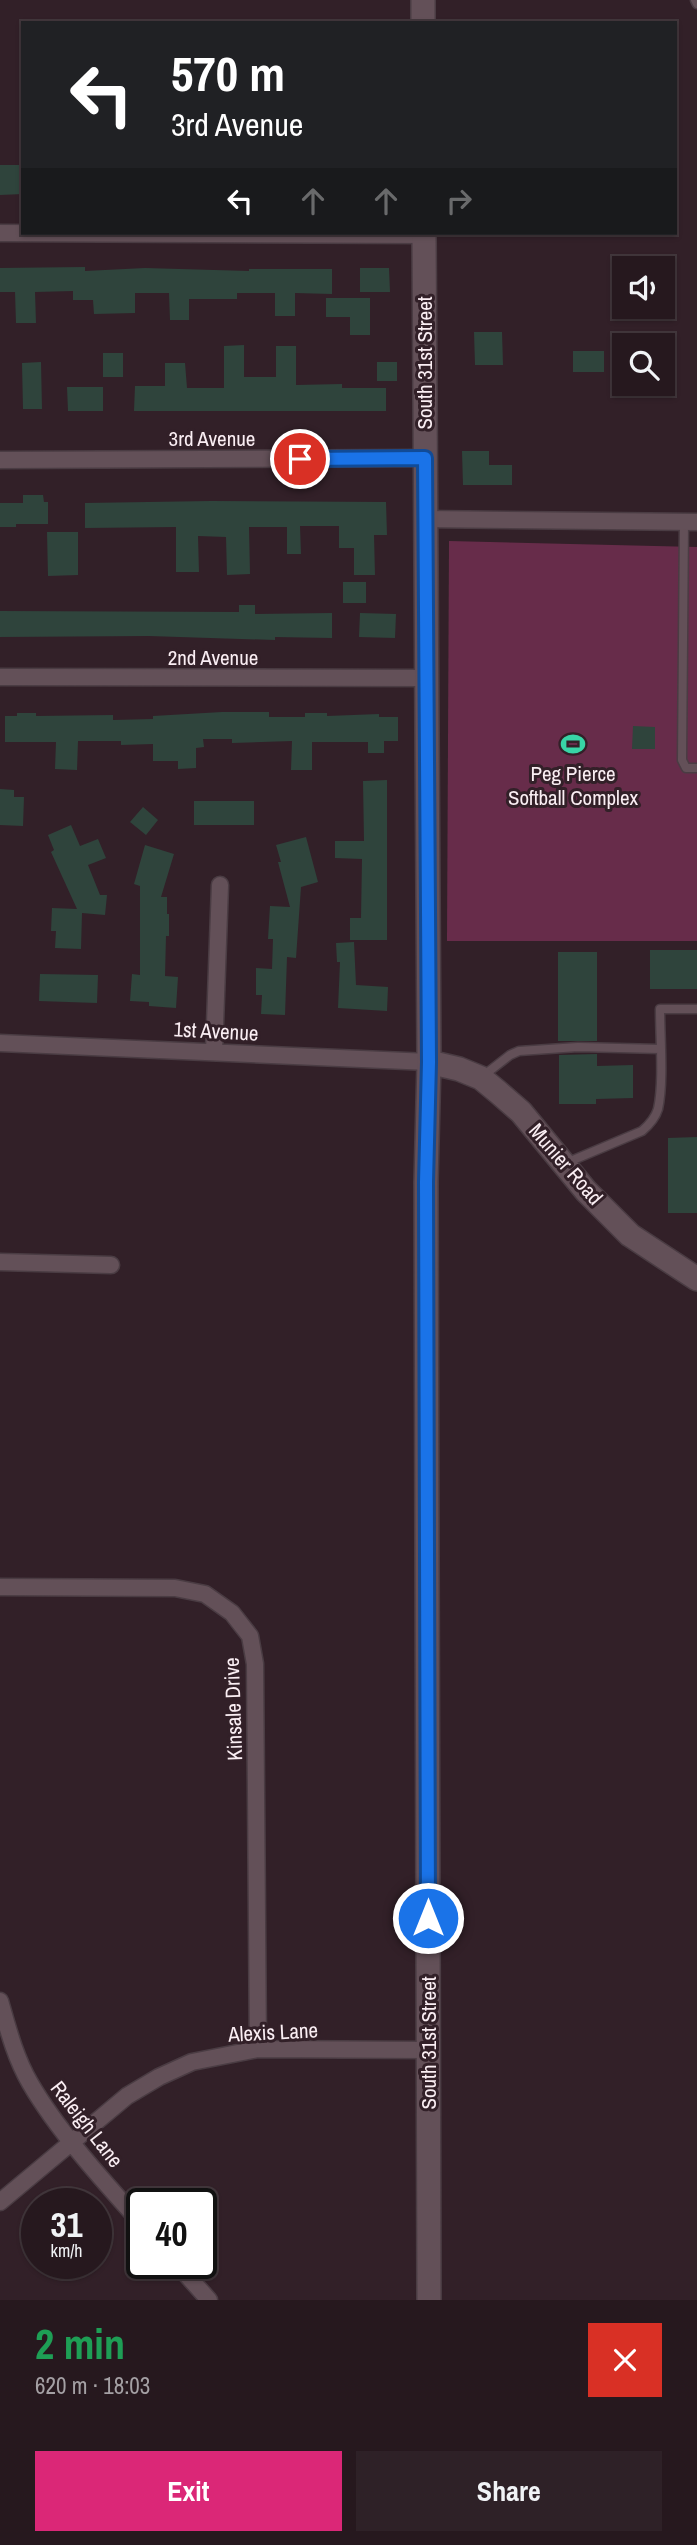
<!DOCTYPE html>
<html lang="en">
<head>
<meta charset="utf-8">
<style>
	body { margin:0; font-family:"Archivo Narrow",sans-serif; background:#2e2127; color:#f1f3f6; height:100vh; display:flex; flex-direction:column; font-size:26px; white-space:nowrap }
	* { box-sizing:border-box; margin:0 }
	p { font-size:23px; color:#a4a0a4 }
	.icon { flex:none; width:38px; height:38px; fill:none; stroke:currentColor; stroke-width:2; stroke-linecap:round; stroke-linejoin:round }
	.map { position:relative; height:2300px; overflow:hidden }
	.details { display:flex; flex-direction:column; background:#26181e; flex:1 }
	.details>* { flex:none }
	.banner { position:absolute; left:21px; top:21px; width:656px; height:214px; border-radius:0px; box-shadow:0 2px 5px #0004,0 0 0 2px #42373c; background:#202124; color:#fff; overflow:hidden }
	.tools { position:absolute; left:612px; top:256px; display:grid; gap:14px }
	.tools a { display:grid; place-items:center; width:63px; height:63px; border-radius:0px; background:#26181e; box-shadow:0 2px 5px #0004,0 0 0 2px #42373c; font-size:35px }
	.speed { position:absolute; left:21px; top:2188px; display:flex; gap:14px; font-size:35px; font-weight:700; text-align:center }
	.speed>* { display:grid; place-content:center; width:91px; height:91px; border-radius:50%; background:#26181e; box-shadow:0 2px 5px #0004,0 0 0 2px #42373c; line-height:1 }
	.speed small { font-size:18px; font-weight:400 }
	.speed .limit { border:4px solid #111; border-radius:10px; background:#fff; color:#111 }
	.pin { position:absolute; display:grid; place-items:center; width:60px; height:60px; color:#fff; margin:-30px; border:4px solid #fff; border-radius:50%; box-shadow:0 2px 7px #0007 }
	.me { position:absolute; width:77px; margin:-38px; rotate:0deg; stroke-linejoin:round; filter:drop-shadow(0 0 5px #0008) }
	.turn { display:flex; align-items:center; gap:24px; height:147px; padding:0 35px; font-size:32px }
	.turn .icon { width:91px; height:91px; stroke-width:2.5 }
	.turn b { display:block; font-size:49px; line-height:60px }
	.lanes { display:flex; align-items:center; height:66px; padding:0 35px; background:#0003; justify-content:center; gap:35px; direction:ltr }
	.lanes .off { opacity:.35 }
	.round { display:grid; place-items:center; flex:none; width:74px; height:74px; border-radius:0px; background:#2e2127 }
	.headline { display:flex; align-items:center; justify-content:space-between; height:119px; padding:0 35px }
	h1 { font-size:42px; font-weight:700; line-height:52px; color:#1e9e55 }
	.action { display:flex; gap:14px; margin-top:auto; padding:14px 35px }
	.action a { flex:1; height:80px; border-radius:0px; background:#db2777; color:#fff; font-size:28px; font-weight:700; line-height:80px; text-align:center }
	.action a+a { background:#2e2127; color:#f1f3f6 }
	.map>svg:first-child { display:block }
	.green { fill:#672c4a }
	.building { fill:#2f443c }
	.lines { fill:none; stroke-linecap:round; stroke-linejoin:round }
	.lane-casing { stroke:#4a3c43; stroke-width:11 }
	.street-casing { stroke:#4a3c43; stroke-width:19 }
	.secondary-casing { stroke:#4a3c43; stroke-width:26 }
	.lane { stroke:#635058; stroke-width:8 }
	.street { stroke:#635058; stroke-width:16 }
	.secondary { stroke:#635058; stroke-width:23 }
	.route-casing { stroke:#114b97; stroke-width:18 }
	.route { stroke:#1a73e8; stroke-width:12 }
	.labels { text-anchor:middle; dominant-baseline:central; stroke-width:6; stroke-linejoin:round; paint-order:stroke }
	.street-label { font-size:21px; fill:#faeef3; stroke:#322028 }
	.poi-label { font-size:21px; fill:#faeef3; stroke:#322028 }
</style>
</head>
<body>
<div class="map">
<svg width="697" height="2300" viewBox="0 0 697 2300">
	<rect width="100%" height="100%" fill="#322028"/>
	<path class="green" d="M449,541L697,547V941H447Z"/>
	<path class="building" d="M0,165H23V194L0,195Z
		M85,267V271L145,268L249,271V269H332V294L295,293V316H275V293H237V299H189V320H170L169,293H135V313L94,314L93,300H73V291L35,292L36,323H16L15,292H0V268Z
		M360,268H389L390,292H360Z
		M326,298H370V335H350V317H326Z
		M474,332H502L503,365H475Z
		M244,345V377H276V346H296V385L342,384V388H386V411H134L135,386H165V363H185L187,388H224V346Z
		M573,351H604V372H573Z
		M103,353H123V377H103Z
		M41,362L42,409H23L22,363Z
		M377,362H397V381H377Z
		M67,387H103V411H68Z
		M462,451H489V465H512V485H463Z
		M23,495H43L44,502H48V524H16V527H0V503H23Z
		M211,501L386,502L387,535H374L375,575H354V548H339V526H300L301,554H287V527H249L250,574L227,575L226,537L198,536L199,572H176V527L85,528V503Z
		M47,532H78V575L48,576Z
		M343,582H366V603H343Z
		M239,605H255V614L332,613V638L275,637V640L149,636L0,637V611L239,612Z
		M360,613L396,614L395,638L359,637Z
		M222,712H269V717H305V713H327V716L379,714V717H398V741H384V753H368V742H312V770H291L292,741L232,743V739H203L204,747L196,748V768L178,769V761H153V744L121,745V741H78L77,770L55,769L56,742H5V716H17V713H36V716L113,715V720L153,719V716Z
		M633,726L655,727V749H632Z
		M387,780V940H350V918H361L362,859L335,858V841H364L363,781Z
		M0,789L14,790V797H24L23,826L0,825Z
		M194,801H254V825H194Z
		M143,807L158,820L146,835L130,822Z
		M71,825L80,846L98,839L106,858L88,865L100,895H107L105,915L82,913L81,949L55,948L56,931H51L52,908L77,909L51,852L54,850L48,835Z
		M306,837L318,882L301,887L296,958L287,957L285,1015L261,1014L262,995H256V968L272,969L273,939H268L270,906L290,907L278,862H281L276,845Z
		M145,845L174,854L161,897H167V914H169V936H166L165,976L178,977L176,1008L149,1006V1002L130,1001L132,974L140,975V886L134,884Z
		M354,942L356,985L388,987L387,1011L338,1008L340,962H337L336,943Z
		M650,950H697V989H650Z
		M558,952H597V1041H558Z
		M40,974L98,975L97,1003L39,1001Z
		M597,1054V1066L633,1065V1098L596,1099V1104H559V1055Z
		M697,1137V1213H668V1138Z"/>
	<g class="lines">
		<g class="lane-casing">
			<path id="lane" d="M695,0L697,4
				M684,522L682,760L686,768H697
				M483,1076L510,1055L519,1051L578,1047L660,1049
				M566,1163L642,1131C649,1125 655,1119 658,1109C664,1082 660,1038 660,1009H697"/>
		</g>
		<g class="street-casing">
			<path id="street" d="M0,233L424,235
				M0,460L425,458
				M425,519L697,522
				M0,677L425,678
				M0,1043L429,1062
				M214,1052L220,885
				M0,1262L111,1265
				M0,1587L175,1588L205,1594L232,1613L250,1636L255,1664L258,2049
				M0,2001C8,2029 15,2057 30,2083C57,2130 105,2183 142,2224
				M0,2202L127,2096L159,2077L192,2062L258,2049L428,2050
				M176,2263L209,2300"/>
		</g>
		<g class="secondary-casing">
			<path id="secondary" d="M423,0V23
				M424,233L429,1062L426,1182L429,2300
				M429,1062L459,1069L481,1078L498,1092L521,1112L586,1191L630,1235L697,1279"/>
		</g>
		<use href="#lane" class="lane"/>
		<use href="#street" class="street"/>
		<use href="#secondary" class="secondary"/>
	</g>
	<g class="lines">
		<g class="route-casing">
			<path id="route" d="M300,459L425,458L429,1062L426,1182L428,1918"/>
		</g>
		<use href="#route" class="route"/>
	</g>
	<defs>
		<g id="stadium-bare" transform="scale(1.89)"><path d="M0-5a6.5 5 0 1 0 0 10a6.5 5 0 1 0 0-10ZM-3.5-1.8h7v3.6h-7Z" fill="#38d4a6" stroke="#322028" stroke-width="2.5" paint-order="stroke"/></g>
	</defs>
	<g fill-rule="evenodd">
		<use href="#stadium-bare" x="573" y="744"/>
	</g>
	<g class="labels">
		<g class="street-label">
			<text transform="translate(424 363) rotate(-90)">South 31st Street</text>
			<text x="212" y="438">3rd Avenue</text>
			<text x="213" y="657">2nd Avenue</text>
			<text transform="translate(216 1031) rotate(3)">1st Avenue</text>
			<text transform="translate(566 1164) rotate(49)">Munier Road</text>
			<text transform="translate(233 1709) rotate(-92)">Kinsale Drive</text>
			<text transform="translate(273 2032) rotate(-3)">Alexis Lane</text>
			<text transform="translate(428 2043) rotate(-90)">South 31st Street</text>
			<text transform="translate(87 2124) rotate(52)">Raleigh Lane</text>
		</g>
		<g class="poi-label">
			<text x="573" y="773">Peg Pierce<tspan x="573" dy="24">Softball Complex</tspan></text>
		</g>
	</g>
</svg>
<div class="tools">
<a><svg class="icon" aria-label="sound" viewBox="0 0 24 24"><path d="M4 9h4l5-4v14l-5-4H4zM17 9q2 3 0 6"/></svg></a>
<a><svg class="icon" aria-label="search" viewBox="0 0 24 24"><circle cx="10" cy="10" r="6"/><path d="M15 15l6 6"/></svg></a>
</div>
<div class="speed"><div>31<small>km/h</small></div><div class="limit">40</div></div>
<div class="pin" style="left:300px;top:459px;background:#d93025"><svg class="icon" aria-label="arrive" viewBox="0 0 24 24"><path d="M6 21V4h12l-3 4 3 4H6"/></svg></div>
<svg class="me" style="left:428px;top:1918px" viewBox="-20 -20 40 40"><circle r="17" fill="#1a73e8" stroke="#fff" stroke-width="3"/><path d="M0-11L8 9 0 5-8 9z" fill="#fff"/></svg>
<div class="banner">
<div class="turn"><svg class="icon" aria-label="left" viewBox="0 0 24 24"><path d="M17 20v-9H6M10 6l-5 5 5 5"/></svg><div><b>570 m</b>3rd Avenue</div></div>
<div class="lanes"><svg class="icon" aria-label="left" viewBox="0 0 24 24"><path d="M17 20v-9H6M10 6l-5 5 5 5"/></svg><svg class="icon off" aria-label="ahead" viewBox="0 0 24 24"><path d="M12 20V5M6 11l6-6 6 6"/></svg><svg class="icon off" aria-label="ahead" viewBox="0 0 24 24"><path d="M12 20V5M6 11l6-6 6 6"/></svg><svg class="icon off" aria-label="right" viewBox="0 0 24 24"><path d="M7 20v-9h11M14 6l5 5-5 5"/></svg></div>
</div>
</div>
<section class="details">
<div class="headline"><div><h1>2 min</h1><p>620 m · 18:03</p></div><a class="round" style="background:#d93025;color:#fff"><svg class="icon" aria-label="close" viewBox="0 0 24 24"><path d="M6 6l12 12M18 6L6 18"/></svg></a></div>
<div class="action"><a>Exit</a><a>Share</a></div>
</section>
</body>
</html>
